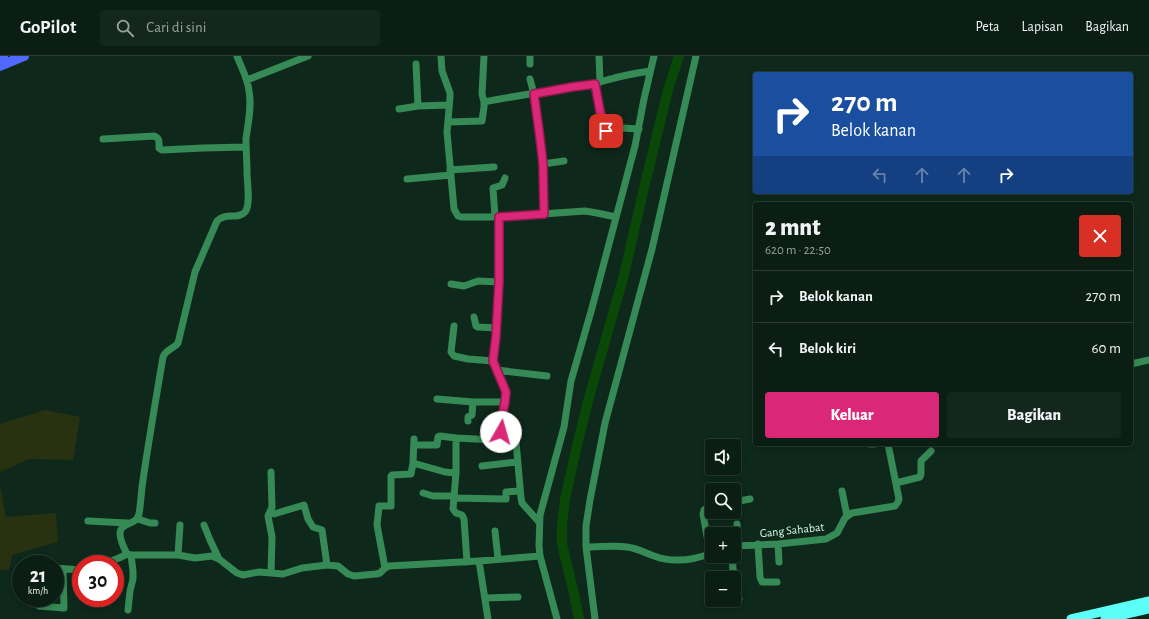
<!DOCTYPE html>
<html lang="id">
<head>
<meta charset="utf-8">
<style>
	body { margin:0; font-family:"Alegreya Sans",sans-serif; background:#13271d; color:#f1f3f6; height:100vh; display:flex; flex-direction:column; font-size:15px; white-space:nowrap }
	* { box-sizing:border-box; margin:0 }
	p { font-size:13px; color:#99a2a0 }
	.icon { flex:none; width:22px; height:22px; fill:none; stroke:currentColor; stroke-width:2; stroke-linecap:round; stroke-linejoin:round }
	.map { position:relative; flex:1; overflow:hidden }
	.panel { position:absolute; left:753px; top:146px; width:380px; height:244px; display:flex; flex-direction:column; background:#0a1e14; border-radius:4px; box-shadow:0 2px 6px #0003,0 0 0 1px #2a3c34 }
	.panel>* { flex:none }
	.guide { position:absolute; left:753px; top:16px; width:380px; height:122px; border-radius:4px; box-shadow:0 2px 6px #0003,0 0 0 1px #2a3c34; background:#1a4fa0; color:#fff; overflow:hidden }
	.buttons { position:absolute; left:705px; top:383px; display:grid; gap:8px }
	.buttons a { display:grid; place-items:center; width:36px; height:36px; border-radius:4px; background:#0a1e14; box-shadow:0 2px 6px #0003,0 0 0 1px #2a3c34; font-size:20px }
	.speed { position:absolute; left:12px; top:499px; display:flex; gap:8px; font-size:20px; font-weight:700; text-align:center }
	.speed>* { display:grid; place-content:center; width:52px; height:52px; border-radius:50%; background:#0a1e14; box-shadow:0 2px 6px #0003,0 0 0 1px #2a3c34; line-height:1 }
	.speed small { font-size:10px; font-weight:400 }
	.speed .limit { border:6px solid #d22; background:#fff; color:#111 }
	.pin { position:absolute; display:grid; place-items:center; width:34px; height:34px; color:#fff; margin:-17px; border-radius:8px; box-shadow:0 2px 6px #0006 }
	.me { position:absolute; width:44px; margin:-22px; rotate:7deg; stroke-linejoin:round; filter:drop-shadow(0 0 3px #0008) }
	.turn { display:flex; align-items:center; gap:14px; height:84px; padding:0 12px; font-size:18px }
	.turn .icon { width:52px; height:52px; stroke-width:2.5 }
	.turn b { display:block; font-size:28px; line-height:34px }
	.lanes { display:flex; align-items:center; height:38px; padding:0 12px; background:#0003; justify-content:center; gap:20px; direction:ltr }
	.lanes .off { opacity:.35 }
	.round { display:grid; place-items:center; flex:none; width:42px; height:42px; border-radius:4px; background:#13271d }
	.summary { display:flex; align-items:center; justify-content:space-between; height:68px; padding:0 12px }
	h1 { font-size:24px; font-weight:800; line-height:30px }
	.cta { display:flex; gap:8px; margin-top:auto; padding:8px 12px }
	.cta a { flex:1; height:46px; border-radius:4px; background:#db2777; color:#fff; font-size:16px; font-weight:800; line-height:46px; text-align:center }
	.cta a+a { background:#13271d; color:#f1f3f6 }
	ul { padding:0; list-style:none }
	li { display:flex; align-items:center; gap:12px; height:52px; padding:0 12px; border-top:1px solid #2a3c34 }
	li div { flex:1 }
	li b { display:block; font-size:15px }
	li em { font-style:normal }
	header { display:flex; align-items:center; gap:24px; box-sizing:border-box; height:56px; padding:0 20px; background:#0a1e14; border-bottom:1px solid #2a3c34 }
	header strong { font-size:19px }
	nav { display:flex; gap:22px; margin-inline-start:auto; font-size:14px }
	.search { width:280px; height:36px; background:#13271d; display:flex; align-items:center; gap:10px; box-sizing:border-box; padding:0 14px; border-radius:4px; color:#99a2a0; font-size:15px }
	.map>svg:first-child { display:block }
	.green { fill:#283210 }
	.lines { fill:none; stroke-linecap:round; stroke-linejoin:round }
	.river { stroke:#094806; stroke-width:10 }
	.minor { stroke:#368a55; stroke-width:7 }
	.major { stroke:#5cfff7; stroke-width:9 }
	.highway { stroke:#506aff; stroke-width:10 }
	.route-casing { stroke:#8e194d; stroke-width:10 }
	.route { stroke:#db2777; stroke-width:7 }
	.labels { text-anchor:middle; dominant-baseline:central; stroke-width:4; stroke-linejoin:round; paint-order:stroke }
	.street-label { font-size:12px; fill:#d5ffe7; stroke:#0e281b }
</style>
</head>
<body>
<header>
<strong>GoPilot</strong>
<div class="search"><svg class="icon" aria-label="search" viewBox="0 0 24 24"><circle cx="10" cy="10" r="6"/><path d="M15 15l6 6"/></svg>Cari di sini</div>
<nav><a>Peta</a><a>Lapisan</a><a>Bagikan</a></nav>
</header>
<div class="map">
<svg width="1149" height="563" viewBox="0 0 1149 563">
	<rect width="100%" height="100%" fill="#0e281b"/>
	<path class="green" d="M45,354L80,361L73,404L29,403L0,416V368Z
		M0,429L6,461L56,457L58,486L12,499L9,514H0Z"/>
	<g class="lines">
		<path class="river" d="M579,563L574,538L562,488V470L565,443L575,398L588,345L624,219L643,136L668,34L679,0"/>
		<path class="minor" d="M237,0C241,11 248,23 249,35C252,51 248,67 246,83C246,94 247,106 247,117C247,126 251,149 245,156C238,164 225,156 217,165L195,216L178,287C174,293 166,293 163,301C156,342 149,383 143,424C141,436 141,447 139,458C136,474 107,460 127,498L131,499H178L195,502L212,500L219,503L237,517L243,519L259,516L283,518L302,512L327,509L338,510L348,518L354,520L376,518L380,517L385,512L389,510L479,505L540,500
			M441,0L442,15L450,37V41L447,76L454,153L458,160L461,161H499L585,155L597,157L616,161
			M484,0L482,38L484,46C520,39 557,34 593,28C599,27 605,24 611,23C624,19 637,17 650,15
			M599,0L600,26
			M416,8L418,50
			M530,8V0
			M530,23L534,38L540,83L543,108L544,157
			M247,24L308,0
			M595,28L600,55L606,75V84
			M399,53L418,50L449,49
			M448,66L482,65L484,51V46
			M622,72L639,73
			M103,83L154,80C160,82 159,86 159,92L162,94L203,92L246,91
			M543,108L564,105
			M450,114L494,111
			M407,123L451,119
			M495,161L493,132L502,129L505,122
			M499,161V226L495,288L493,305L506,336L505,346L500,371L501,376L505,382L514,384L516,386L521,442L522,447L539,466
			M451,228L464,230L478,225L499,226
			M474,261L476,270L478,271L497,272
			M454,270L451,296L454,300L468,303L493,305
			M1131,308L1149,304
			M496,314L547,320
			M437,343L473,346H505
			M468,365V361L472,359L473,346
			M414,383L413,407L445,416L456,417
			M870,388H874
			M414,389H437L438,381L440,380L456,382
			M482,410L517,406
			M271,416L272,451L268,460L272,481L271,517
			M896,427L920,421L921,418V405L931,395
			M842,435L847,460
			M423,437L433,440H454
			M454,442L504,443H506V436L520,435
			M734,446L750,443
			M271,454L274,458L304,449L308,463L313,471L322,474L327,509
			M138,463L150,467H155
			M88,465L127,467
			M737,468L738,489
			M204,469L210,484L219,503
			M495,475L498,503
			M758,488L760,521L762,526H777
			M778,488L779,506
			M734,490L778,488L826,483L837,477L845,462L852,457L895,450L898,446L899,443L888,388
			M586,491C600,491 614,489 627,491C637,492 645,497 654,500C673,507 694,504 712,497
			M710,497L703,458L704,454L712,449
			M178,499L180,469
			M733,500C731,515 736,529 739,543
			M479,505L488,563
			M467,506L464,463L462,459L456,457L453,453L456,417V382L496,384L505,382
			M103,508L119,502L127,498
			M55,512L81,514
			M385,512L377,469L379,450H391V420L392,419L411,418L413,407
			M33,542L38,543V549L39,550L64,552L63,513
			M485,542L518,541
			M128,554L130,535L133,523V515L131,499
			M557,563L540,500L539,490L540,459L564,371L571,325L592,252L635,90L644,43L654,0
			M595,563L586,491V470L590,444L605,367L652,193L696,0"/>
		<path class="major" d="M1071,563L1149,545
			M1105,563L1149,553"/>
		<path class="highway" d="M0,1L3,0
			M0,10L24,0"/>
	</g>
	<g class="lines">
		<g class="route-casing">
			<path id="route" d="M501,376L500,371L505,346L506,336L493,305L496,280L499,226V161L544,158L543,108L540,82L534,38L572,31L595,28L600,55L606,75"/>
		</g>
		<use href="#route" class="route"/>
	</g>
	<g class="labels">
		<g class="street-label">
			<text transform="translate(792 474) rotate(-6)">Gang Sahabat</text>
		</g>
	</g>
</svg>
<div class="buttons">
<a><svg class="icon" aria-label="sound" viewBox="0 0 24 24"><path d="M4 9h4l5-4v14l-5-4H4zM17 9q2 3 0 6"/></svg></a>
<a><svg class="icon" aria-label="search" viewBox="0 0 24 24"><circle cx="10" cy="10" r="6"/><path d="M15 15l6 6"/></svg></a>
<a>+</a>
<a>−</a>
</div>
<div class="speed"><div>21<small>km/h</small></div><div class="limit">30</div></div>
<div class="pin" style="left:606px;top:75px;background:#d93025"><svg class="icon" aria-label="arrive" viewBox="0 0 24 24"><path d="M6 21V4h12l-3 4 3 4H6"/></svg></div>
<svg class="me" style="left:501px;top:376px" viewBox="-20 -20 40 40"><circle r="19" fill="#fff"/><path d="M0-13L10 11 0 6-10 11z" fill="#db2777"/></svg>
<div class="guide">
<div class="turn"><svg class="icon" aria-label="right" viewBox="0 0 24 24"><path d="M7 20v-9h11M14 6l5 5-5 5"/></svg><div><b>270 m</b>Belok kanan</div></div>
<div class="lanes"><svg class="icon off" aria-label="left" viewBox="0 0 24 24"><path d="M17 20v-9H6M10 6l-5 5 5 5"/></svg><svg class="icon off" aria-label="ahead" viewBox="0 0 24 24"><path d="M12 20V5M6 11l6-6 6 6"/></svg><svg class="icon off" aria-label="ahead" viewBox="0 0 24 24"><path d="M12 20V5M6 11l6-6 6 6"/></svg><svg class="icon" aria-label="right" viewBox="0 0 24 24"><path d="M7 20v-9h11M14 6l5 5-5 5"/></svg></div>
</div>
<section class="panel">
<div class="summary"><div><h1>2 mnt</h1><p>620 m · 22:50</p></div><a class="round" style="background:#d93025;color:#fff"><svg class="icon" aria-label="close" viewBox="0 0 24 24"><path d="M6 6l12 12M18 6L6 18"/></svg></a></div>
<ul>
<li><svg class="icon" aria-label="right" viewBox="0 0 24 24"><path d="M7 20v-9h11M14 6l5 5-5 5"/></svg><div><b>Belok kanan</b></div><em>270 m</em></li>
<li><svg class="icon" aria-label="left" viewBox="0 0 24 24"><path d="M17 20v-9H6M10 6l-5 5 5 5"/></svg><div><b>Belok kiri</b></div><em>60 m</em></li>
</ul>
<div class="cta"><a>Keluar</a><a>Bagikan</a></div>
</section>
</div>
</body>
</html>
